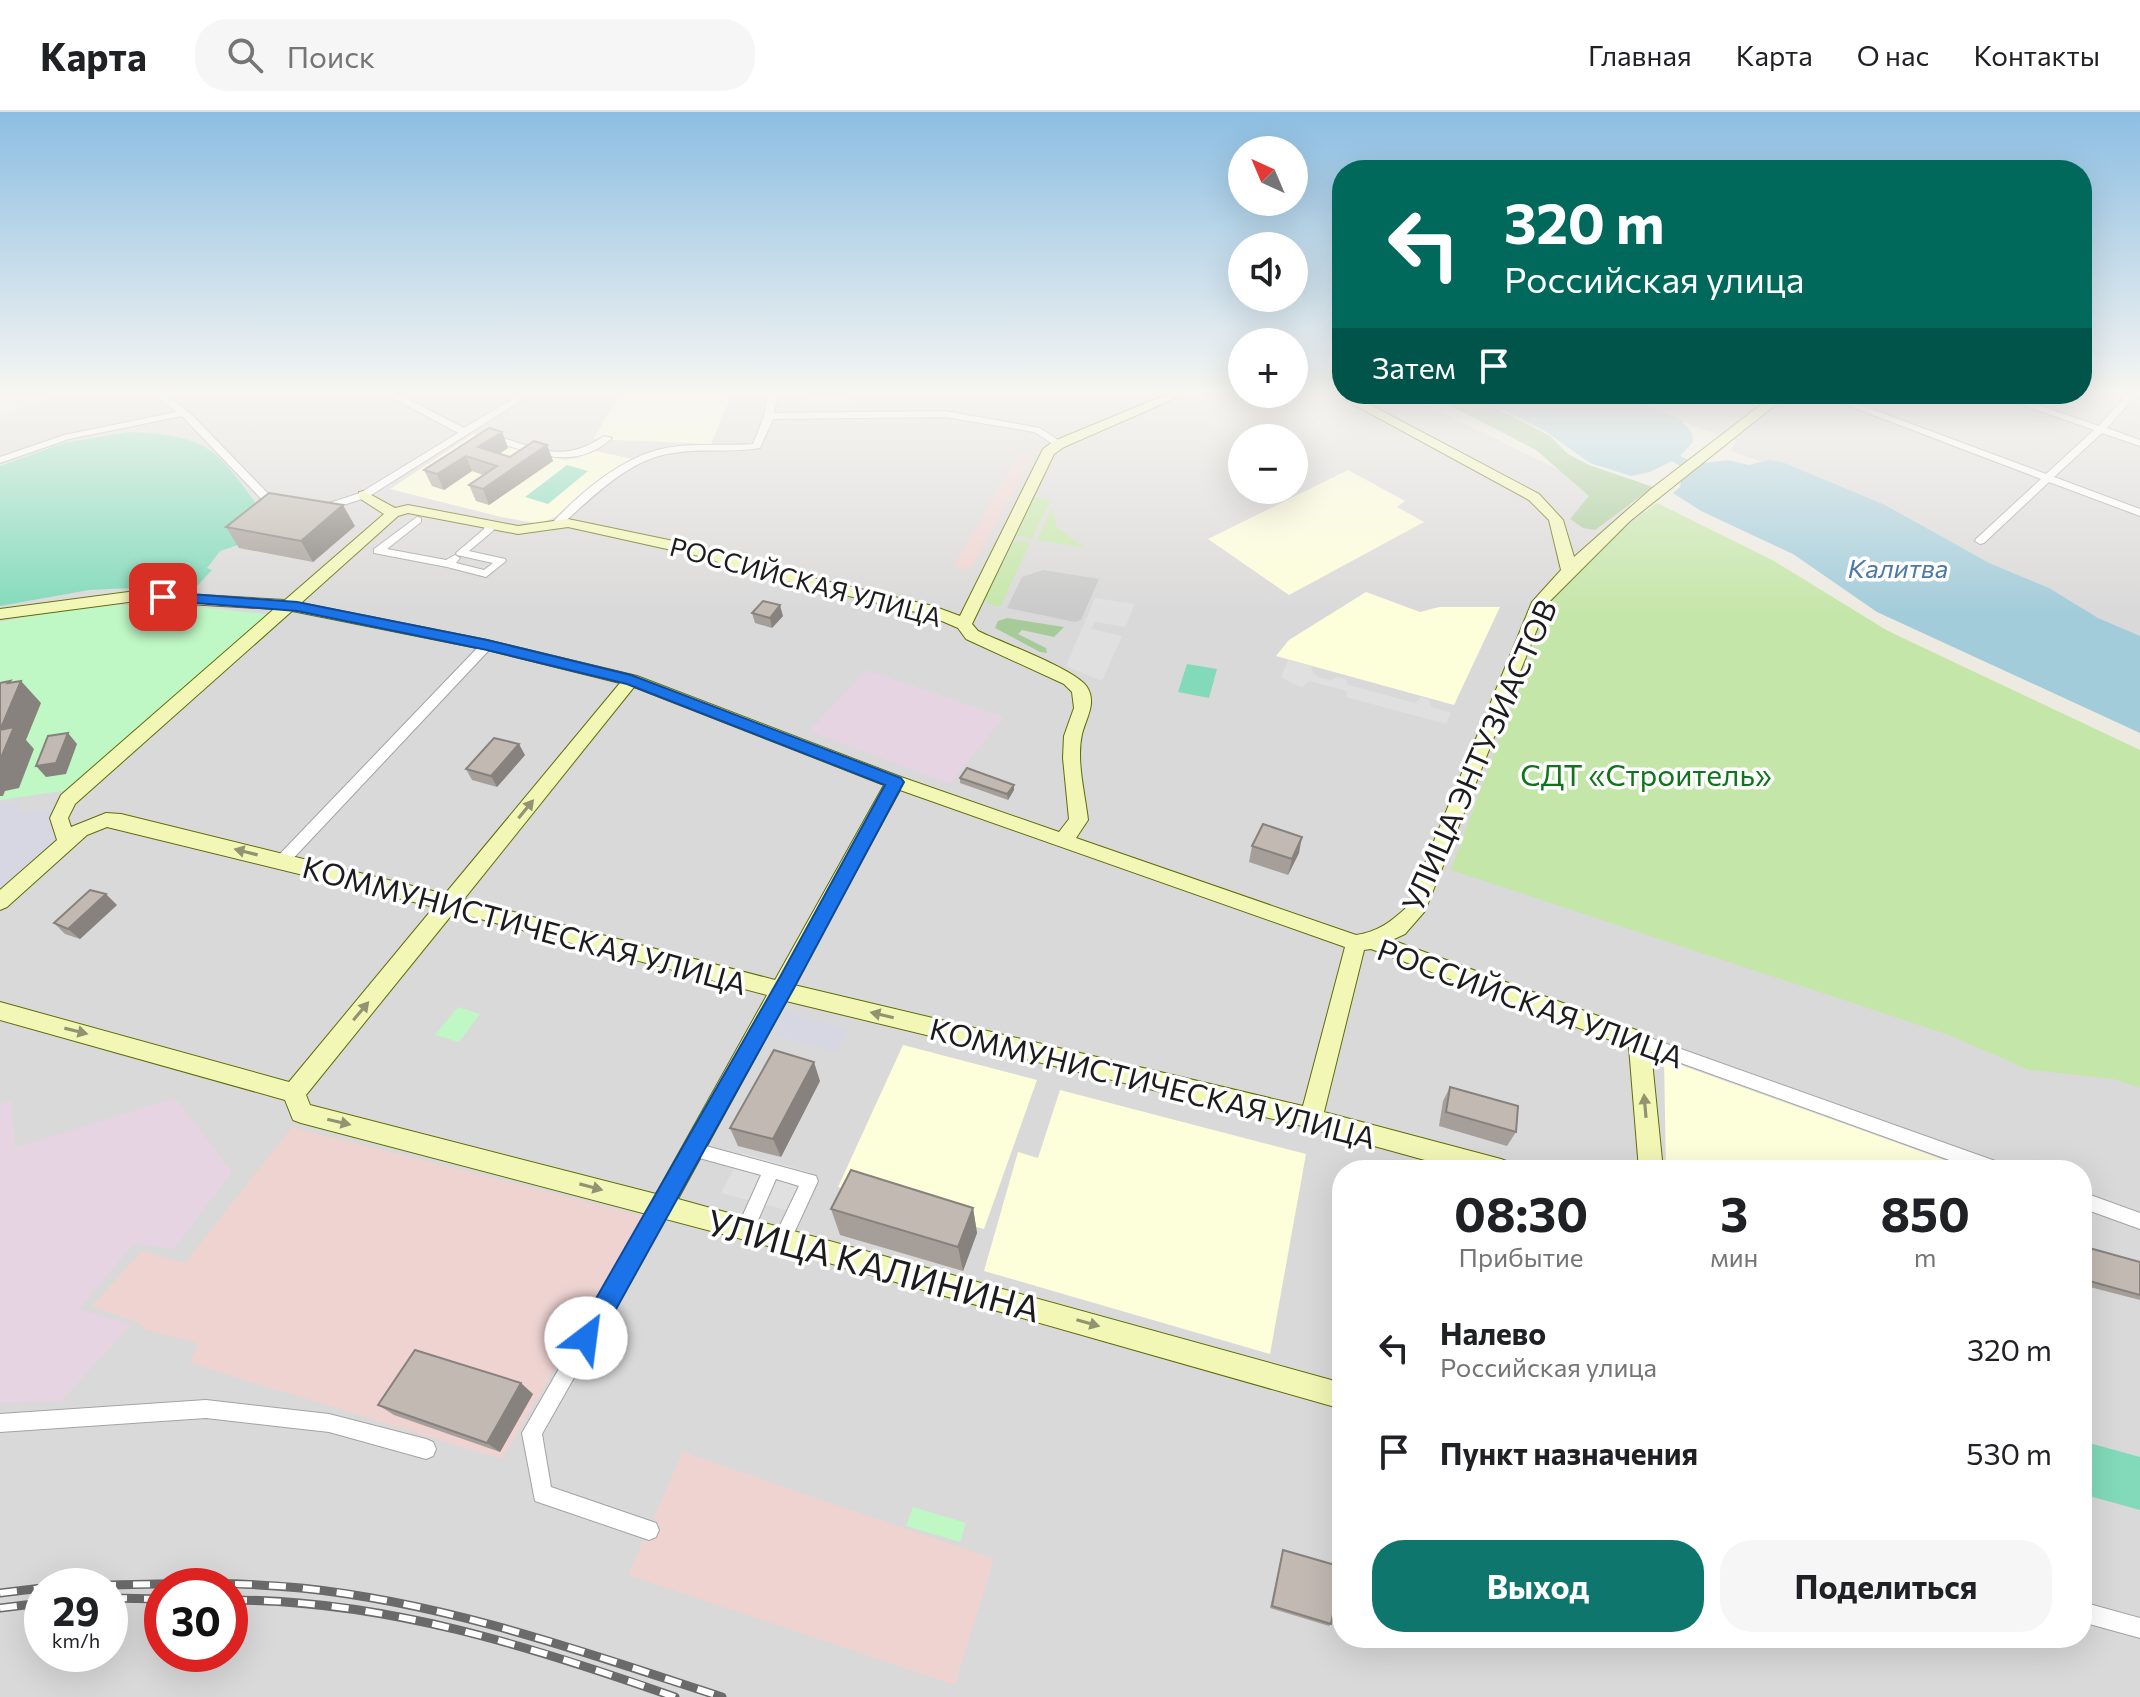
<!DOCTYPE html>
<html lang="ru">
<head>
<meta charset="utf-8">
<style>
	body { margin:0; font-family:Commissioner,sans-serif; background:#f6f6f6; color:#202124; height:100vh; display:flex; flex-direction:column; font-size:30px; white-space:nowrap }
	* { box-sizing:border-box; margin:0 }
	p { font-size:26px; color:#757577 }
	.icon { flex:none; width:44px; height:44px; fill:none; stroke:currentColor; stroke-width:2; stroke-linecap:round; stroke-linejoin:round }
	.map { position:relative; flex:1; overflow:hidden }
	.sheet { position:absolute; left:1332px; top:1048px; width:760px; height:488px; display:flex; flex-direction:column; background:#fff; border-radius:32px; box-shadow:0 8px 32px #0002 }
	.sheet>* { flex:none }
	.hud { position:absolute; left:1332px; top:48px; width:760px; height:244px; border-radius:32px; box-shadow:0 8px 32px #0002; background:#00695c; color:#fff; overflow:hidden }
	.needle { width:52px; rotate:316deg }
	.controls { position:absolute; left:1228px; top:24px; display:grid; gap:16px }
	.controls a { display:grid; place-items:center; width:80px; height:80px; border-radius:50%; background:#fff; box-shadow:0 8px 32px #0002; font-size:40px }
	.speed { position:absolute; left:24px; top:1456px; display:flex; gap:16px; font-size:40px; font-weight:700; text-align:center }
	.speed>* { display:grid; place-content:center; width:104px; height:104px; border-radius:50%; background:#fff; box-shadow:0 8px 32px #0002; line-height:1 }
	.speed small { font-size:20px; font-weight:400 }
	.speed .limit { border:12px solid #d22; background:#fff; color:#111 }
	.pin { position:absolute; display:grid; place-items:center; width:68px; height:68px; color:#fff; margin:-34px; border-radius:16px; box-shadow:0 4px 12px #0006 }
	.me { position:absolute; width:88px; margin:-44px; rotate:30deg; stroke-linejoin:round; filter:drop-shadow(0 0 6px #0008) }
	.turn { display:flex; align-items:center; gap:28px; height:168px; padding:0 40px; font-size:36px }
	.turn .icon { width:104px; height:104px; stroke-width:2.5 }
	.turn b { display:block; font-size:56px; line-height:68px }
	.then { display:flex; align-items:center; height:76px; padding:0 40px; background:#0003; gap:16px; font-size:30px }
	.eta { display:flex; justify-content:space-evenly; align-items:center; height:136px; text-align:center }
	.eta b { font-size:48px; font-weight:700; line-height:56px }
	.button { display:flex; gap:16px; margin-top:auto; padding:16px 40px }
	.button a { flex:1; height:92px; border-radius:32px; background:#0f766e; color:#fff; font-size:32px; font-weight:700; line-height:92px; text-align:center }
	.button a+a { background:#f6f6f6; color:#202124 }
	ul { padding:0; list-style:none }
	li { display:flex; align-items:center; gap:24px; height:104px; padding:0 40px }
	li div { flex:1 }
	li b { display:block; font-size:30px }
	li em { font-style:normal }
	header { display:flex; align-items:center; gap:48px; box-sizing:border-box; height:112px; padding:0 40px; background:#fff; border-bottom:2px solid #e0e0e0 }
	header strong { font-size:38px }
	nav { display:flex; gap:44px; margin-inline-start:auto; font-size:28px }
	.search { width:560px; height:72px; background:#f6f6f6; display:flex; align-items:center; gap:20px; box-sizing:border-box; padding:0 28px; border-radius:32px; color:#757577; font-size:30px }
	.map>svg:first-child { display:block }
	.residential { fill:#dad9d9; fill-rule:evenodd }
	.commercial { fill:#eed3d1 }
	.industrial { fill:#e6d4e2 }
	.education { fill:#fdfeda }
	.religious { fill:#cacaca }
	.grass { fill:#c5e6a9 }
	.forest { fill:#a6cb98 }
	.park { fill:#bff7c5 }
	.pitch { fill:#82daba }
	.parking { fill:#e0e0e0 }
	.plaza { fill:#d7d6e3 }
	.water { fill:#a3ccda }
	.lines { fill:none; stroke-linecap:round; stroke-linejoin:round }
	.street-casing { stroke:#a3a3a3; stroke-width:2 }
	.secondary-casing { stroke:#606d09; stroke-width:2 }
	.street { fill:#fff; fill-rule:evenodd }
	.secondary { fill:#f2f7b6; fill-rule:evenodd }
	.rail-casing { stroke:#6a6a6a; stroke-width:9 }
	.rail { stroke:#fff; stroke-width:6; stroke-dasharray:17; stroke-linecap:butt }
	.wall { fill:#a69f99 }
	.shaded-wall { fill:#87827d }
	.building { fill:#c1b9b2; stroke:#87827d; stroke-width:2 }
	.oneway { fill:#929471 }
	.route { fill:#1a73e8; stroke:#114b97; stroke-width:2 }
	.labels { text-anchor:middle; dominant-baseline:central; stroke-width:7; stroke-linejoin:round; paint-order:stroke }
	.far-water-label { font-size:26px; font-style:italic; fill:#4d78a7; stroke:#fff }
	.far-street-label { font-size:26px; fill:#1c1c1c; stroke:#fff }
	.street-label { font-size:30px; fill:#1c1c1c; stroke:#fff }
	.park-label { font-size:30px; fill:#0f751a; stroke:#fff }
	.near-street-label { font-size:36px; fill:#1c1c1c; stroke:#fff }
</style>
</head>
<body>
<header>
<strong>Карта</strong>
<div class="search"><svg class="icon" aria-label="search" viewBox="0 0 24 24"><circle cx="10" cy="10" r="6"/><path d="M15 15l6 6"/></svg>Поиск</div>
<nav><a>Главная</a><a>Карта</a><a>О нас</a><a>Контакты</a></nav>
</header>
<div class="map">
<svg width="2140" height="1585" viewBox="0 0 2140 1585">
	<rect width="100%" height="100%" fill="#edeae2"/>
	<path class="residential" d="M67,279H1242V282L1342,279V282H1404L2037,592L2140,638V1585H0V304ZM1242,326H1294V378H1242ZM1342,1058H2082V1526H1342ZM42,1474H110V1542H42ZM162,1474H230V1542H162Z
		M2082,279H2140V527L1826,372L1730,339L1736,329L1606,282H2082Z"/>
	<path class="commercial" d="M1019,342L1033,344L970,458L953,455Z
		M292,1015L643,1104L502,1347L190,1251L198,1231L146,1218L139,1211L92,1194L142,1139L185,1151Z
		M683,1340L994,1447L955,1573L628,1463Z"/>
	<path class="industrial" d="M867,558L1003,605L950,672L809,619Z
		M175,986L232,1060L174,1137L134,1131L79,1197L131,1213L61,1289L0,1291V992L11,989L15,1036Z"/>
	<path class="education" d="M622,279H733L711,332L593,327Z
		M473,322L565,348L579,346L591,338L637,348L586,379L557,404L540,412L501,405L390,377Z
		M1348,358L1405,389L1397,395L1424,410L1289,483L1208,427Z
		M1366,480L1420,500L1439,495H1500L1454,593L1276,544L1289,528Z
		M903,933L1037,968L984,1117L838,1075Z
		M1664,947L1972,1058H1666Z
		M1060,978L1306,1042L1270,1242L984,1159L1018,1040L1038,1046Z"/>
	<path class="religious" d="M1043,458L1099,467L1081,508L1075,510L1007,496L1022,465Z"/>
	<path class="grass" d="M1034,385L1051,388L1032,427L1016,424Z
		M1657,391L1774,449L1888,519L2140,638V976L2114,967L2029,958L1946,922L1451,758L1550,488L1604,432Z
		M1052,396L1057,415L1085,436L1037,428Z
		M1020,429L1030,431L1000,495L988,492L985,487L1013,431Z"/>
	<path class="forest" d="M1428,282H1468L1550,324L1568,342L1589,353L1653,375L1595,418L1583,416L1570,407L1589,384L1536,338Z
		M1007,506L1064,515L1054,525L1022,518L1018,522L1046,536L1047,541L1040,540L995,516L998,509Z"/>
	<path class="park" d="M117,493H177L267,502L68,678L0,688V510L52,500Z
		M458,895L480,902L459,930L435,923Z
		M913,1395L966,1411L960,1430L906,1414Z"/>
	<path class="pitch" d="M128,320C218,323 217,342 269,408L238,433L220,439L207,456L212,458L198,473L89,478L0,494V354L64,331Z
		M567,353L588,359L548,392L525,385Z
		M1187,552L1217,557L1209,586L1178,580Z
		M2082,1329L2140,1345V1398L2082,1382Z"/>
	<path class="parking" d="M816,279H847L846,287H854L853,294H845L844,298H804L807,282Z
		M1095,486L1135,492L1125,515L1095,510L1091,517L1122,524L1102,569L1066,554Z
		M1288,548L1311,554L1312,560L1318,565L1330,568L1337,565L1345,567L1348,573L1415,591L1421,585L1429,588L1431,595L1451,601L1446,612L1346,585L1347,580L1343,578L1309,569L1302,575L1293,572L1281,565Z
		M742,1041L810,1060L790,1099L721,1081Z"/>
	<path class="plaza" d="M20,690L18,701L62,696L71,698L67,730L0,790V693Z
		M785,901L848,917L837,940L774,923Z"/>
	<path class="water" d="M1471,282H1620L1680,307L1692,321L1693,330L1680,344L1697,352L1728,348L1749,353L1768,348L1782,350L1885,393L1989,451L2049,476L2098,506L2140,524V621L1877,500L1793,442L1701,399L1673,381L1680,375L1684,356L1672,349L1650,360L1631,364L1590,351L1545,319Z"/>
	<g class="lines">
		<g class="street-casing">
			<path id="street" d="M151,279H162L193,304L280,394V398H272L182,304L69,327L0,351V345L64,323L176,300Z
				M380,279H392L464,316L525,279H536L368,385L328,398H320V394L360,381L458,321Z
				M768,279H778L774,301L945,299L1040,316L1064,332L1056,334L1034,320L945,305L773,307L760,336C732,341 702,336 673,341C628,347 592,386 560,414H552L551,412C582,379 625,342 671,335C698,331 726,334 753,332L764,304Z
				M2130,279H2140L2107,316L2140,328V334L2102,321L2054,365L2140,397V404L2049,370L1984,431L1980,432L1975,429L1976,427L2041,367L1818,282H1831L2046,362L2094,318L1991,282H2005L2099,314Z
				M490,322C534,334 561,354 604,324L612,326C575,361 529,340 487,327L485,325Z
				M417,405L421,406V410L387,437L446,448L455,443L460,446L456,451L484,458L493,451L457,443L456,441L484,417L485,412H493L494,418L469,439L505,447L506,449L486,465L447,455L374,441V437Z
				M487,529L491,530V536L287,753H277L275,749L277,745L483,530Z
				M1639,922L1998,1050L2004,1053L2006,1058H1977L1634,934L1631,929L1634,924Z
				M691,1030L816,1064L818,1069L789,1132L783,1134L777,1132L774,1126L799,1074L776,1067L752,1122L746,1124L740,1122L737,1116L761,1063L685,1042L683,1037L685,1032Z
				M2082,1080L2140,1101V1117L2082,1096Z
				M662,1086L668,1088L670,1094L668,1100L542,1322L551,1375L656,1411L659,1418L656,1425L649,1428L535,1389L522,1321L656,1088Z
				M206,1288L329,1302L426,1327L433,1330L436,1337L433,1344L426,1347L329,1320L206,1306L0,1320V1302Z
				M2082,1490L2140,1506V1526L2082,1510Z"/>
		</g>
		<g class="secondary-casing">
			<path id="secondary" d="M1175,279H1192L1064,335L1054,342L972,512L978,519C1000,530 1076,557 1087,575C1097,591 1086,606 1082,622C1076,649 1085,681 1088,708L1076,726L1356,823C1378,820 1392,809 1407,795L1532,490L1561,458L1549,408L1529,388L1329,279L1350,282L1539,382L1563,408L1574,445L1651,377L1775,282H1789L1630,409L1547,492L1425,799L1405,822L1392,828L1647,922L1650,929L1663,1058H1639L1629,935L1371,837L1364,838L1324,1000L1501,1047L1509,1050L1513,1058H1461L1298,1013L786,889L678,1087L1342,1271V1297L783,1138L301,1011L293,1008L285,988L0,908V890L289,970L434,795L107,715L87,723L7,795L0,798V778L57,728L50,706L61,683L274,497L136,489L0,507V497L136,479L285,488L384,402L359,386V380L364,379L395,396L408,393L518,414L568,407L707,436L758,453L933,494L960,504L1043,337L1054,329ZM408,401L518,422L568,415L703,445L748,460L928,503L958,516L966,527L1064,572L1072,580L1074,596L1064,624L1063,646L1069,707L1059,720L901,665L637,564L487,528L301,491L398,404ZM292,499L487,538L620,571L445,782L121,702L106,701L71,715L68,706L75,692ZM634,575L884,673L775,868L464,787ZM900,678L1345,835L1303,994L794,873ZM454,800L767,883L656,1082L310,993L306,983Z"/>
		</g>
		<use href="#street" class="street"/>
		<use href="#secondary" class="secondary"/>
		<g class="rail-casing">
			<path id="rail" d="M65,1474C144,1473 223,1468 301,1476C447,1491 584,1540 722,1585
				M0,1481L42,1476
				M110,1486L162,1487
				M230,1488C385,1488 530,1534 675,1585
				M0,1496L42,1491"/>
		</g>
		<use href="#rail" class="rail"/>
	</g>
	<path class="wall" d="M502,320L508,336L499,342L510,345L547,333L553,349L489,393L476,389L469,373L483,363L472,359L444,378L432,374L424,358Z
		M355,414L313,450L239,436L226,415Z
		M752,501L783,504L772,516L755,511Z
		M525,643L497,675L472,668L466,657Z
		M960,666L1014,673V678L1008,688L960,671Z
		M1252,734L1299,741L1288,763L1249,750Z
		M117,793L80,827L65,822L54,811Z
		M820,969L781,1045L738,1034L730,1016Z
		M1450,975L1516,1020L1507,1034L1439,1014L1443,989Z
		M973,1096L977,1121L963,1159L840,1123L831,1097Z
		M2082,1134L2140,1150V1188L2082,1173Z
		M533,1282L500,1340L394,1303L378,1293Z
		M1283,1438L1331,1512L1329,1514L1270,1496L1282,1441Z"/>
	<path class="shaded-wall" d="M502,320L508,336L486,350L478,335Z
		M547,333L553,349L489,393L483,377Z
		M466,344L472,359L444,378L437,362Z
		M343,393L355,414L313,450L301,429Z
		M780,493L783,504L772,516L770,506Z
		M10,569L18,578L21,569L41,591L26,628L34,637L19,676L5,679L3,684H0V618Z
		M68,621L77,632L66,662L46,665L36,654Z
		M519,632L525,643L497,675L491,664Z
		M1014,673V678L1008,688L1007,682Z
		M1302,725L1299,741L1288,763L1292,747Z
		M106,782L117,793L80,827L68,817Z
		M814,950L820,969L781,1045L773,1027Z
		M973,1096L977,1121L963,1159L958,1135Z
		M521,1271L533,1282L500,1340L487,1331Z"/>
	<path class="building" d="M489,316L502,320L478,335L510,345L534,329L547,333L483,377L469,373L497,354L466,344L437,362L424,358Z
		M269,381L343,393L301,429L226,415Z
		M763,489L780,493L770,506L752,501Z
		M10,569L8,571L21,569L0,618L14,615L0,648V571Z
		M68,621L56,651L36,654L48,624Z
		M494,626L519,632L491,664L466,657Z
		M967,656L1014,673L1007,682L960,666Z
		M1263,712L1302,725L1292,747L1252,734Z
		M90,778L106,782L68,817L54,811Z
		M774,938L814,950L773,1027L730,1016Z
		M1450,975L1518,994L1516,1020L1446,1000Z
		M851,1058L973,1096L958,1135L831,1097Z
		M2082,1134L2140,1150V1183L2082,1167Z
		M415,1238L521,1271L487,1331L378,1293Z
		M1283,1438L1342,1455L1331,1512L1272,1494Z"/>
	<defs><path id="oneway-solid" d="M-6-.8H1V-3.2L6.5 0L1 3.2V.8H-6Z" transform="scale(2)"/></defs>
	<g class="oneway">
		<use href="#oneway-solid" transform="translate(526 697) rotate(-51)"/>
		<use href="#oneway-solid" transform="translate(246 740) rotate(-166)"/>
		<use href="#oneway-solid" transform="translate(361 899) rotate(-50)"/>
		<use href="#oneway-solid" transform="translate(882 903) rotate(-167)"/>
		<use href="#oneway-solid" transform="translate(76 919) rotate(14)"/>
		<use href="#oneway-solid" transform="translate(1645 994) rotate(-95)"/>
		<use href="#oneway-solid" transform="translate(339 1010) rotate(13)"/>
		<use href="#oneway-solid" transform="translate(591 1075) rotate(15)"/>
		<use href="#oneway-solid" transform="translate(1088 1211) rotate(16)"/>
	</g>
	<linearGradient id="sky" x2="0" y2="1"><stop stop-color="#8cbee2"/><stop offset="0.56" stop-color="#f7f6f2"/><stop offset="1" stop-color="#f7f6f2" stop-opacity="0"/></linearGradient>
	<rect width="2140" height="501" fill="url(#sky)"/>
	<path class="route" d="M163,480L297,490L487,528L631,563L901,666L904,670L794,876L595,1235L586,1238L578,1235L575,1226L578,1218L780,865L885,673L627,572L487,538L297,499L158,488L156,485Z"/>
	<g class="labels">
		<g class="far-water-label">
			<text x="1898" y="455">Калитва</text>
		</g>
		<g class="far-street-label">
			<text transform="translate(806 469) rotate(15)">РОССИЙСКАЯ УЛИЦА</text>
		</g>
		<g class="street-label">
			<text transform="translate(1478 643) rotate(-66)">УЛИЦА ЭНТУЗИАСТОВ</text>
			<text transform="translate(525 812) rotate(15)">КОММУНИСТИЧЕСКАЯ УЛИЦА</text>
			<text transform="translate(1531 890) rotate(20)">РОССИЙСКАЯ УЛИЦА</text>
			<text transform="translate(1153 970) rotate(14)">КОММУНИСТИЧЕСКАЯ УЛИЦА</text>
		</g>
		<g class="park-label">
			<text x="1646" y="661">СДТ «Строитель»</text>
		</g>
		<g class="near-street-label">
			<text transform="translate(874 1152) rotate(15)">УЛИЦА КАЛИНИНА</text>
		</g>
	</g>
</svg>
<div class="controls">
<a><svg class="needle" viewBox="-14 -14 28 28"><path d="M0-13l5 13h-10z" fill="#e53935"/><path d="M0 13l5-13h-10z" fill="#757577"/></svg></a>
<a><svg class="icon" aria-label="sound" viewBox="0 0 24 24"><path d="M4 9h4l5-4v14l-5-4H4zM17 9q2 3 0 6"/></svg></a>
<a>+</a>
<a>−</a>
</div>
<div class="speed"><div>29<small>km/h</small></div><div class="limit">30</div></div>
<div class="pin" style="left:163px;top:485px;background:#d93025"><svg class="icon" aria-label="arrive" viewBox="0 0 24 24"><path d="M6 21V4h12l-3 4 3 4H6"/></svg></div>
<svg class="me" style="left:586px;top:1226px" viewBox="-20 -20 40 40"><circle r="19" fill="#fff"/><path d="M0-13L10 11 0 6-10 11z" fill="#1a73e8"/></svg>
<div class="hud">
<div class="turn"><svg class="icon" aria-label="left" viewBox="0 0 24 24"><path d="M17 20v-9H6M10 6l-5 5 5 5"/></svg><div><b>320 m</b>Российская улица</div></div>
<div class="then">Затем<svg class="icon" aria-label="arrive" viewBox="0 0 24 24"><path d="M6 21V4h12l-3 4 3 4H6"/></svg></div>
</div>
<section class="sheet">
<div class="eta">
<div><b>08:30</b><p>Прибытие</p></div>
<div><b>3</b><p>мин</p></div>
<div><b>850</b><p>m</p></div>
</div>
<ul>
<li><svg class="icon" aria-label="left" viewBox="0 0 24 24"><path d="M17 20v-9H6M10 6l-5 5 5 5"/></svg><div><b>Налево</b><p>Российская улица</p></div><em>320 m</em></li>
<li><svg class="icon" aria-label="arrive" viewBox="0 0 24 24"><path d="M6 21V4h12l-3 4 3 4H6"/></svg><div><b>Пункт назначения</b></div><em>530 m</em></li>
</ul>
<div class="button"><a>Выход</a><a>Поделиться</a></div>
</section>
</div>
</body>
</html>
